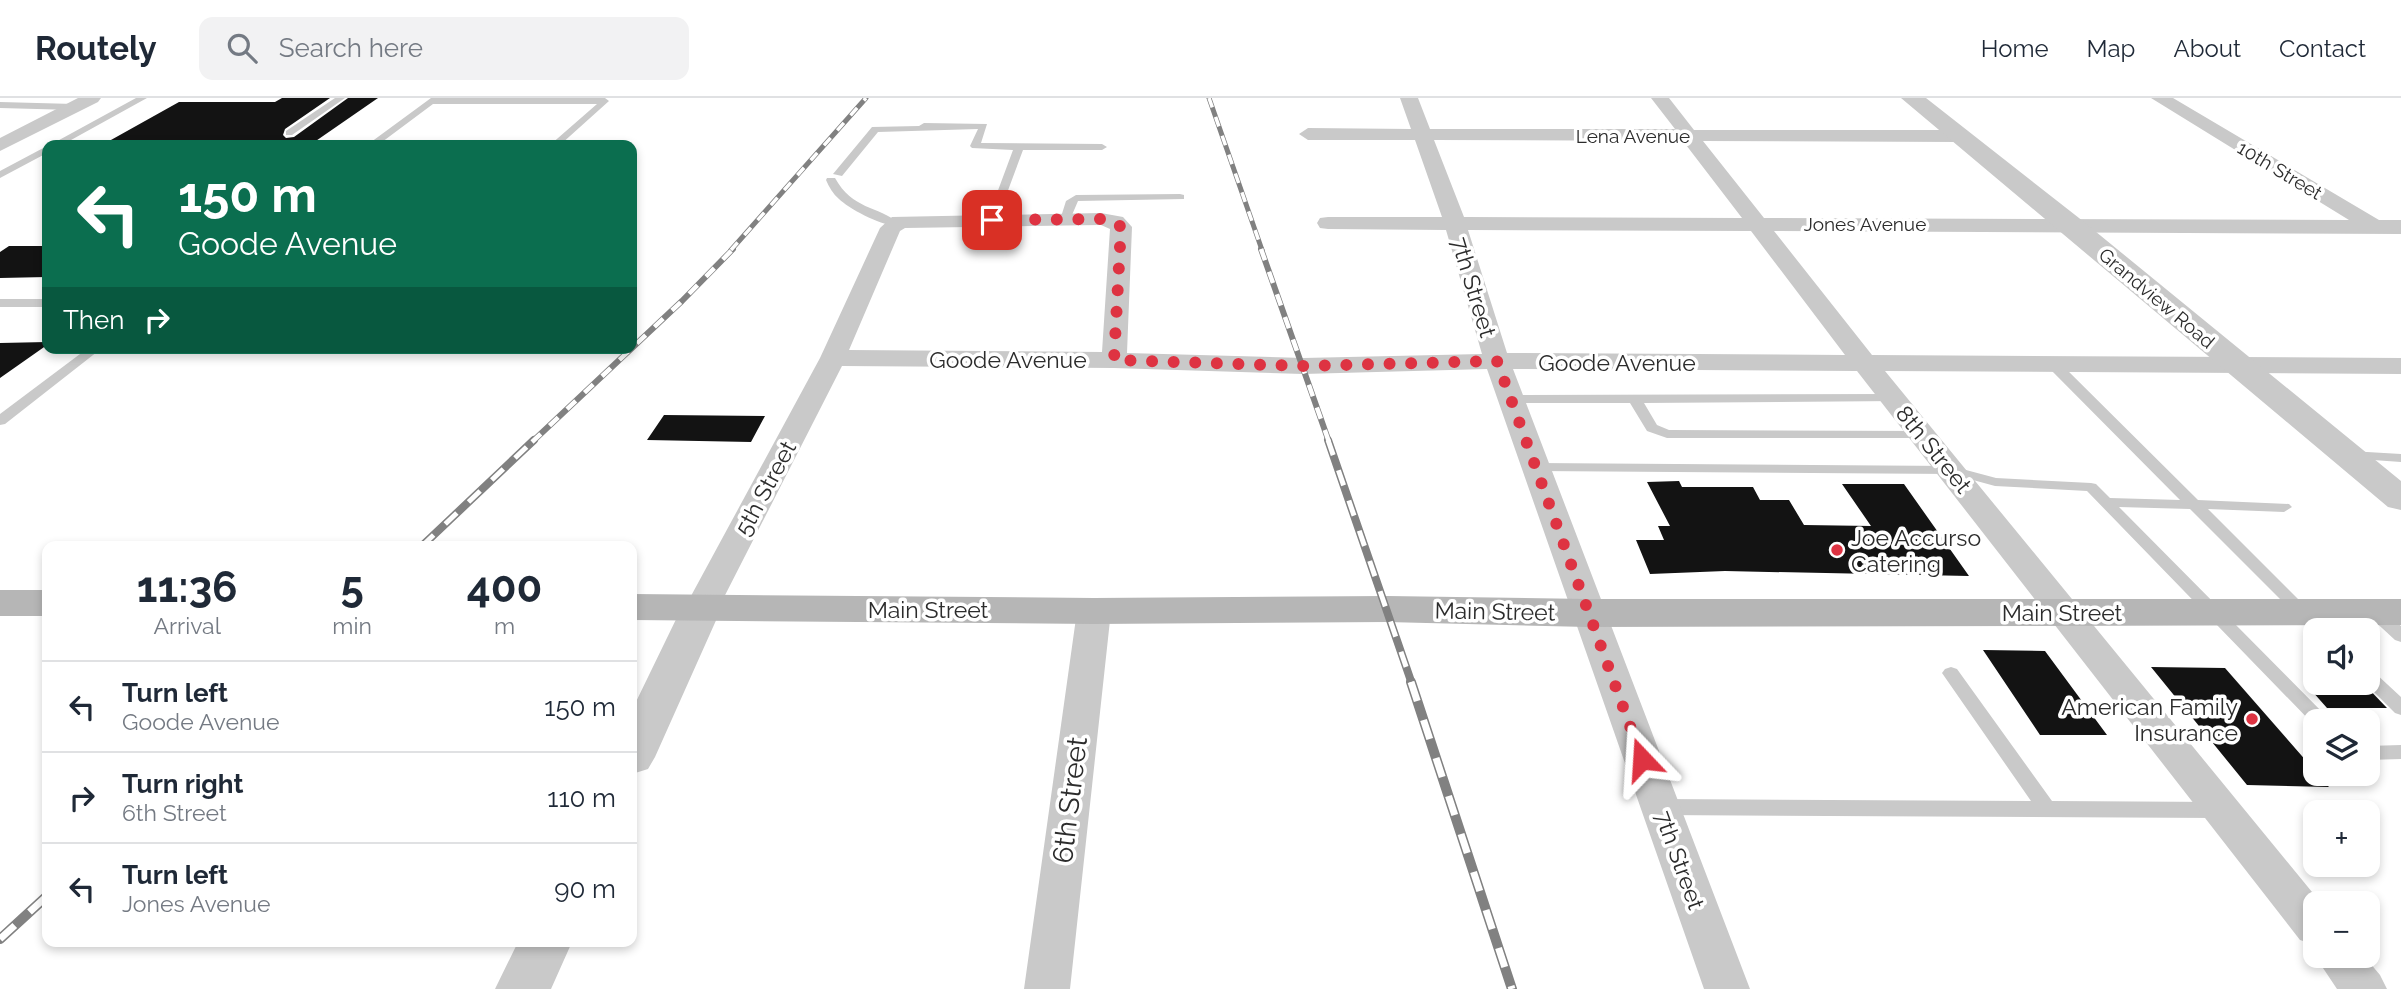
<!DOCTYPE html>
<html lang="en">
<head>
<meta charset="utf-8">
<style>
	body { margin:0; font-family:Raleway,sans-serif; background:#f2f2f3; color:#1f2937; height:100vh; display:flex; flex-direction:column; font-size:26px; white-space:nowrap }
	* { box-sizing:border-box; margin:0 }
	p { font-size:23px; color:#747a83 }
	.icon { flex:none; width:38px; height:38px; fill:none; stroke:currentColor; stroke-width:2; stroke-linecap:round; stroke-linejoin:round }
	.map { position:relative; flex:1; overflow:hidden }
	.panel { position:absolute; left:42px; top:443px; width:595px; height:406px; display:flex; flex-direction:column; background:#fff; border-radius:14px; box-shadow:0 4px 10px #0003 }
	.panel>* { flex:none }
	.guide { position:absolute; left:42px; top:42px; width:595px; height:214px; border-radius:14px; box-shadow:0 4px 10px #0003; background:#0b6e4f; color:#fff; overflow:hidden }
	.controls { position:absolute; left:2303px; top:520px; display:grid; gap:14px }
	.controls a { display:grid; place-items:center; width:77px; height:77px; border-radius:14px; background:#fff; box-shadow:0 4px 10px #0003; font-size:35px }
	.pin { position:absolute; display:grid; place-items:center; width:60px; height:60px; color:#fff; margin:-30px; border-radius:14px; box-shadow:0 4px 10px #0006 }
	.me { position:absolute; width:77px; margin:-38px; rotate:340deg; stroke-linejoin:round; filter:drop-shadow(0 0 5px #0008) }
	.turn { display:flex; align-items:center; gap:24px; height:147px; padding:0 21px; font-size:32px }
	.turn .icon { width:91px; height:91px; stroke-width:2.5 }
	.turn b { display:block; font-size:49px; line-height:60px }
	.then { display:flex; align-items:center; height:66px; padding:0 21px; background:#0003; gap:14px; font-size:26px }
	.eta { display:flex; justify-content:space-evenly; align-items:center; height:119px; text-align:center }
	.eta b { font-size:42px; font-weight:700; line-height:49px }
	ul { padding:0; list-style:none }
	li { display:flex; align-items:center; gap:21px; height:91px; padding:0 21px; border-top:2px solid #e0e1e3 }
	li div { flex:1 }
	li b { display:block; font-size:26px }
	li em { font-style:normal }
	header { display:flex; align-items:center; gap:42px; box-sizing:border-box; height:98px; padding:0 35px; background:#fff; border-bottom:2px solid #e0e1e3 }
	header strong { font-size:33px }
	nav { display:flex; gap:38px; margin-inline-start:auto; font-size:24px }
	.search { width:490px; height:63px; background:#f2f2f3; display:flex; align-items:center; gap:18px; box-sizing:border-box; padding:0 24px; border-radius:14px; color:#747a83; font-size:26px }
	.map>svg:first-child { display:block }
	.building { fill:#131313 }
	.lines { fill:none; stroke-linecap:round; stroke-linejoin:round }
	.service { fill:#c9c9c9; fill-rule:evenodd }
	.minor { fill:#c9c9c9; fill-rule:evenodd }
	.tertiary { fill:#c9c9c9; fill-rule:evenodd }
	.secondary { fill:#b6b6b6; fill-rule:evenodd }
	.rail-far3-casing { stroke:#818181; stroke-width:5 }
	.rail-far2-casing { stroke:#818181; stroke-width:6 }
	.rail-far1-casing { stroke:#818181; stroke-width:8 }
	.rail-casing { stroke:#818181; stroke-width:10 }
	.rail-far3 { stroke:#fff; stroke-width:3.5; stroke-dasharray:10; stroke-linecap:butt }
	.rail-far2 { stroke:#fff; stroke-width:4.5; stroke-dasharray:12; stroke-linecap:butt }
	.rail-far1 { stroke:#fff; stroke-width:5; stroke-dasharray:16; stroke-linecap:butt }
	.rail { stroke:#fff; stroke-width:7; stroke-dasharray:20; stroke-linecap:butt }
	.route { stroke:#de3342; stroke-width:12; stroke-dasharray:0 21.6 }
	.poi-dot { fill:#de3342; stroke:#fff; stroke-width:2.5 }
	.labels { text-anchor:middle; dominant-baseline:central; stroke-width:7; stroke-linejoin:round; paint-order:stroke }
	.far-street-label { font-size:19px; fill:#2c2c2c; stroke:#fff }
	.street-label { font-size:23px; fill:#2c2c2c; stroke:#fff }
	.poi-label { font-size:23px; fill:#2c2c2c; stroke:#fff; text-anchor:start }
	.near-street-label { font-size:28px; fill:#2c2c2c; stroke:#fff }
</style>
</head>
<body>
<header>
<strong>Routely</strong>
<div class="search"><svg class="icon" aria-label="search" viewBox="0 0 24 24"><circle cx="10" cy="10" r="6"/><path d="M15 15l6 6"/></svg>Search here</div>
<nav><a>Home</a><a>Map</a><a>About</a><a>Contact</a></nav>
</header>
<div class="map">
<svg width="2401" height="891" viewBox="0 0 2401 891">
	<rect width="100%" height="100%" fill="#fff"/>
	<path class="building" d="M282,0H330L285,31L283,37L286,40L294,39L348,0H378L310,47H102L179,4H275Z
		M9,148H47V179L0,180V154Z
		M47,244V247L0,280V245Z
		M664,317L765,318L751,344L647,342Z
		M1679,383L1682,389H1753L1760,402H1789L1804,427L1871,428L1842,386H1904L1969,478L1725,473L1650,476L1636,442H1664L1658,428H1670L1647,384Z
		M1983,552L2045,553L2107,637H2040Z
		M2151,569L2225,570L2329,689L2247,687Z
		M2304,584H2362L2387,610H2327Z"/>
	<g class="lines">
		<path class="service" d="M136,0H147L62,47H50Z
			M335,0H345L292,37H286V33Z
			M431,0H605L609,3L560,47H550L597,6H433L378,47H367Z
			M0,4L74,6L79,9L74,12L0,10Z
			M924,25L987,26L981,45L1102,46L1107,49L1102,52H1023L997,122L992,125L987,122L1013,52L972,50L970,48L978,31L878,34L842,78L833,76L872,29L919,28Z
			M47,48V55L0,80V73Z
			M827,80H835C853,112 876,107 901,126C890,133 849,111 839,101C833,96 829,89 826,82Z
			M1180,96L1184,97V101L1078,103L1069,124L1060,122L1066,103L1076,97Z
			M0,201H47V209H0Z
			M88,250H102L5,326L0,327V316Z
			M2053,262L2058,263L2198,402L2289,406L2292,409L2284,414L2208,411L2329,532H2315V536L2190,411L2119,409L2331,623H2315V628L2087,393L1995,388L1951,376L1536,373L1529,369L1536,365L1951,368L1996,380L2091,385L2096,386L2110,400L2180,402L2048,269L2047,266Z
			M1893,296L1900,300L1898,303L1644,305L1657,327L1669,332L1923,333L1930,337L1928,340H1667L1647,333L1630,305H1511L1504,301L1511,297Z
			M2350,353L2401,356V364L2345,360L2343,357L2345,354Z
			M2375,508L2381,510L2401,528V544L2395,542L2369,518L2367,514Z
			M1951,569L1957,571L2052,703L2218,704L2225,707L2228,712L2225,717L2218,720L1660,717L1653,714L1650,709L1653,704L1660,701L2031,703L1942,575L1945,571Z
			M2368,572L2374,574L2401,599V617L2395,615L2364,584H2368Z
			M2401,647V661L2368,662V648Z"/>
		<path class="minor" d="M78,0H101L98,4L0,53V40Z
			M1400,0H1418L1430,31H1675L1651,0H1669L1694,32H1959L1968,38L1959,44L1703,43L1764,120L2349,122L2151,0H2173L2379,122H2401V136L1774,133L1872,257L2401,260V276L1885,273L2321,805H2315V847L2300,842L1857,273L1513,271L1750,891H1704L1487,271L1303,276L1114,270L842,268L719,509L714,517L702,520L690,517L685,509L820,260L880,130L892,119L1101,115L1123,119L1132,129L1127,255L1303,260L1482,256L1446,132L1328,131L1320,130L1317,125L1320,120L1328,119H1442L1415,42H1308L1299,36L1308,30L1411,31ZM1434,42L1683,43L1742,120L1464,119ZM1101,127L1110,131L1102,254L849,252L900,133L905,130ZM1468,132L1751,133L1845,257L1507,255Z
			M1094,502L1106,505L1111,513L1070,891H1024L1077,513L1082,505Z
			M2315,858H2364L2380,877L2387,891H2337Z"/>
		<path class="tertiary" d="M1901,0H1926L2079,120L2401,383V412L2388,409Z
			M702,496L716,500L722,509L655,659L648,671L632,676V612L682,509L688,500Z
			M518,844H572L551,891H495Z"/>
		<path class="secondary" d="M0,492H47V518H0Z
			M632,496L1094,500L1387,498L1588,501H2401V527L1588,529L1387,524L1094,526L632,522Z"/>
		<g class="rail-far3-casing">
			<path id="rail-far3" d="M1209,0L1262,152
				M731,152L866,0"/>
		</g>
		<g class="rail-far2-casing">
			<path id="rail-far2" d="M1261,151L1329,344
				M532,344L682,203L733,151"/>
		</g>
		<g class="rail-far1-casing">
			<path id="rail-far1" d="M1328,342L1412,586
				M422,448L534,342"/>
		</g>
		<g class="rail-casing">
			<path id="rail" d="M1411,584L1512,891
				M0,841L47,798"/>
		</g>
		<use href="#rail-far3" class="rail-far3"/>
		<use href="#rail-far2" class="rail-far2"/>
		<use href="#rail-far1" class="rail-far1"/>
		<use href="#rail" class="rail"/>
	</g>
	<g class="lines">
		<path class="route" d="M992,122L1101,121L1115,124L1121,129L1114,262L1303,268L1497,263L1642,661"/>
	</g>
	<g class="poi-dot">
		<circle cx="1837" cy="452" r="7"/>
		<circle cx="2252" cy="621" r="7"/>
	</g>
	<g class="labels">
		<g class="far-street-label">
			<text x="1633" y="38">Lena Avenue</text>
			<text transform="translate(2280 72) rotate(31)">10th Street</text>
			<text x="1865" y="126">Jones Avenue</text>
			<text transform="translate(2157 200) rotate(40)">Grandview Road</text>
		</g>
		<g class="street-label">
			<text transform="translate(1474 189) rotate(73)">7th Street</text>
			<text x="1008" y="261">Goode Avenue</text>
			<text x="1617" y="264">Goode Avenue</text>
			<text transform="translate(1934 351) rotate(51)">8th Street</text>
			<text transform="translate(765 390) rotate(-62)">5th Street</text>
			<text x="928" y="511">Main Street</text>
			<text transform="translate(1495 513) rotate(1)">Main Street</text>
			<text x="2062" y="514">Main Street</text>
			<text transform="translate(1680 762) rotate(70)">7th Street</text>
		</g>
		<g class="poi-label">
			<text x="1851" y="439">Joe Accurso<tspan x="1851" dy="26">Catering</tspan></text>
			<text x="2238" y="608" text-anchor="end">American Family<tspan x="2238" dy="26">Insurance</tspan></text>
		</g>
		<g class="near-street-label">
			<text transform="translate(1070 702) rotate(-83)">6th Street</text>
		</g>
	</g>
</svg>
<div class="controls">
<a><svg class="icon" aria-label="sound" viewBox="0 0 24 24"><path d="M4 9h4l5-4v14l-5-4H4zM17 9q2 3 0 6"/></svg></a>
<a><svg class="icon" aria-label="layers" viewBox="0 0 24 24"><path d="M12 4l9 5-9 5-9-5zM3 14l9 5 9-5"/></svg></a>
<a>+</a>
<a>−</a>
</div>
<div class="pin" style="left:992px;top:122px;background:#d93025"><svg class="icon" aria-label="arrive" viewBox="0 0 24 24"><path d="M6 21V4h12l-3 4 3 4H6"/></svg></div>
<svg class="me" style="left:1642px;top:661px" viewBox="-20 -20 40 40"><path d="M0-17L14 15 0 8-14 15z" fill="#de3342" stroke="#fff" stroke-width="4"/></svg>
<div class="guide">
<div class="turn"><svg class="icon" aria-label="left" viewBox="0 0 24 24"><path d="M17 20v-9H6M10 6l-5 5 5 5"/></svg><div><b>150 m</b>Goode Avenue</div></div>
<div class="then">Then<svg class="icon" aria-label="right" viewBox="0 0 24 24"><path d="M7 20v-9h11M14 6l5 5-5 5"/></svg></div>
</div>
<section class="panel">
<div class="eta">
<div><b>11:36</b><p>Arrival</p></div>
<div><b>5</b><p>min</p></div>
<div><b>400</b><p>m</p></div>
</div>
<ul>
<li><svg class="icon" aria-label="left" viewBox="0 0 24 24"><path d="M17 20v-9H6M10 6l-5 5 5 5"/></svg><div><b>Turn left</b><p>Goode Avenue</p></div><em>150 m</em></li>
<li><svg class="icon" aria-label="right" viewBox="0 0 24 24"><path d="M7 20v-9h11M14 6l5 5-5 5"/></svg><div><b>Turn right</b><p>6th Street</p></div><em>110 m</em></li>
<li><svg class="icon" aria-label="left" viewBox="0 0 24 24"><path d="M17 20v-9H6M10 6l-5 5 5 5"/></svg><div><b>Turn left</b><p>Jones Avenue</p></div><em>90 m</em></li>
</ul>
</section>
</div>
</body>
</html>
